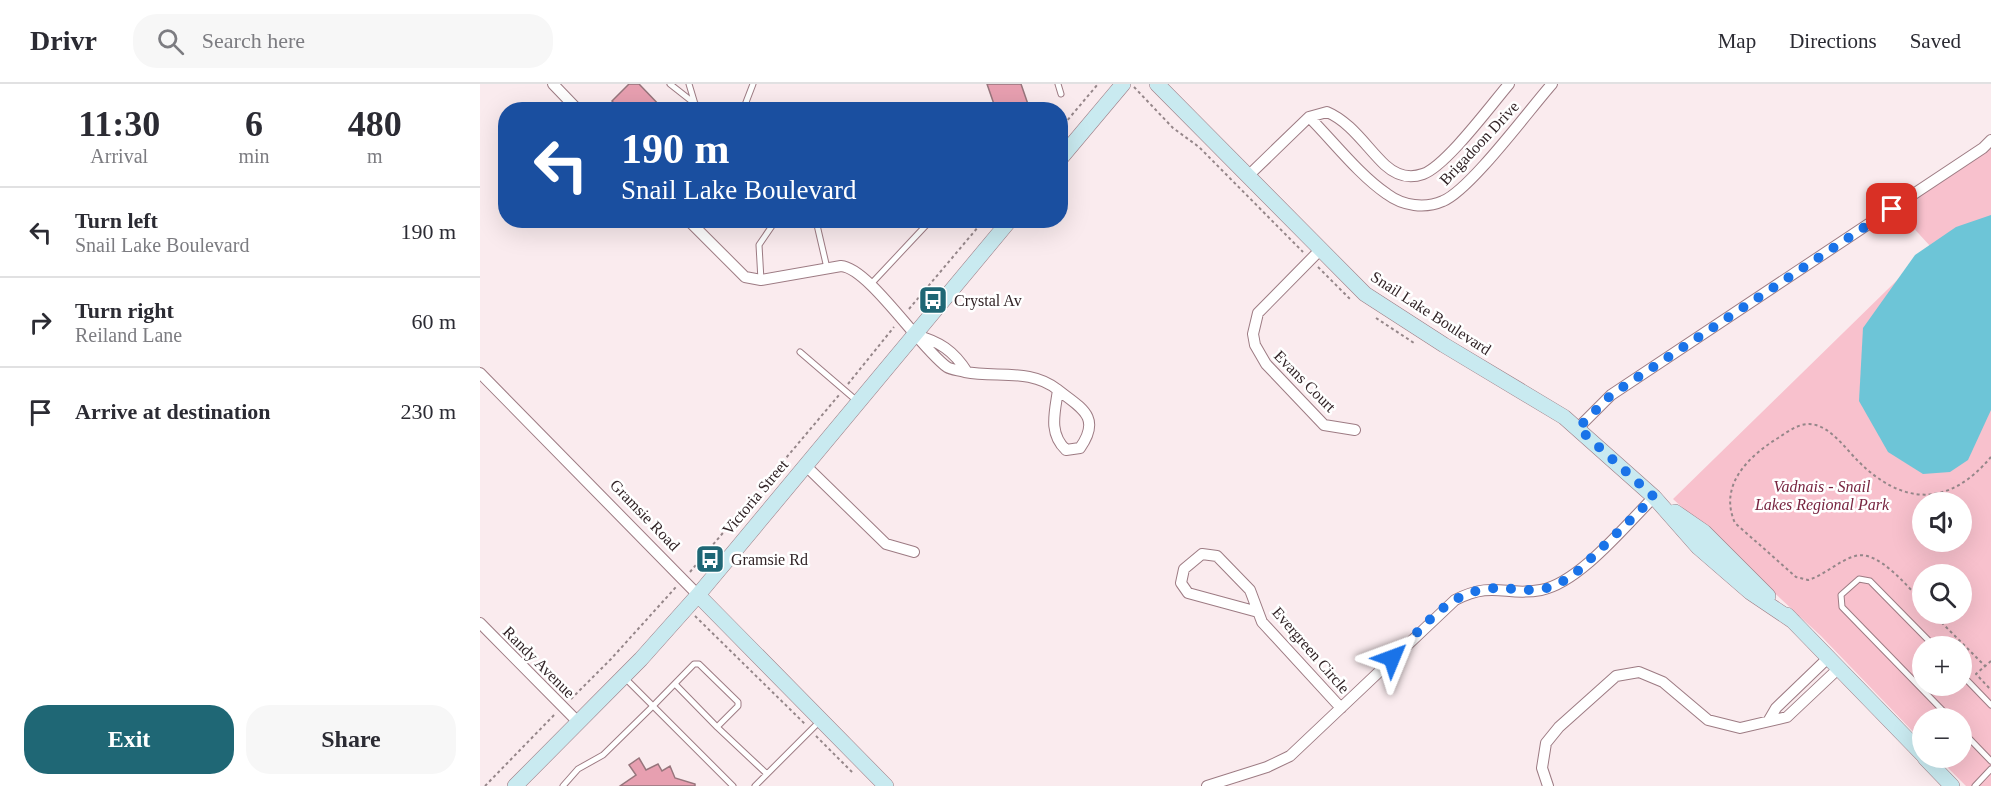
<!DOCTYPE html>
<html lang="en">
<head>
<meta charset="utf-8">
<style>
	body { margin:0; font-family:Georgia,serif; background:#f7f7f7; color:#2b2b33; height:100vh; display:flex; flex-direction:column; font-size:22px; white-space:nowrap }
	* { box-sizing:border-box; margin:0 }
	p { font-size:20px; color:#7c7c81 }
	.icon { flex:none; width:33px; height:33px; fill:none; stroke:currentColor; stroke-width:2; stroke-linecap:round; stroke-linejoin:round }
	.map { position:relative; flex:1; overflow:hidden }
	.panel { display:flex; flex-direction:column; background:#fff; width:480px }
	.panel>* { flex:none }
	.hud { position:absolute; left:18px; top:18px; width:570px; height:126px; border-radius:24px; box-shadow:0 6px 24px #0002; background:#1a4fa0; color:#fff; overflow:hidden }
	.controls { position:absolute; left:1432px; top:408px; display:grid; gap:12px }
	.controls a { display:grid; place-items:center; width:60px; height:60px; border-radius:50%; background:#fff; box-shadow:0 6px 24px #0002; font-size:30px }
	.pin { position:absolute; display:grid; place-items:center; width:51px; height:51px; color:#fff; margin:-26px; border-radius:12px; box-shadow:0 3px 9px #0006 }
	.me { position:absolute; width:66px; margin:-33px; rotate:46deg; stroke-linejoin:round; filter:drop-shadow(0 0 4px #0008) }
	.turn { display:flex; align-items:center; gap:21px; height:126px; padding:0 24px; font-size:27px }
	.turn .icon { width:78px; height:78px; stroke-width:2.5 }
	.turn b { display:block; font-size:42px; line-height:51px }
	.eta { display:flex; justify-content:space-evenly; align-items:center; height:102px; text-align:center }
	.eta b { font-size:36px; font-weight:700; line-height:42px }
	.cta { display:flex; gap:12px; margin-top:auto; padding:12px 24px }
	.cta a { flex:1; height:69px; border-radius:24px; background:#1f6775; color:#fff; font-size:24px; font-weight:700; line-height:69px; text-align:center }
	.cta a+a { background:#f7f7f7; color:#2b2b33 }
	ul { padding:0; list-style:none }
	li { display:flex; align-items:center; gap:18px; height:90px; padding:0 24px; border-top:2px solid #e1e1e2 }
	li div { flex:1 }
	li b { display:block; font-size:22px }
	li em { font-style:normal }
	header { display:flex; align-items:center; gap:36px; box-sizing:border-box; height:84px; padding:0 30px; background:#fff; border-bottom:2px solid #e1e1e2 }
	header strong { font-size:28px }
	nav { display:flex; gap:33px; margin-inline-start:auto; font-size:21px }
	.search { width:420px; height:54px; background:#f7f7f7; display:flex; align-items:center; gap:15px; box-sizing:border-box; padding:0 21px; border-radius:24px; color:#7c7c81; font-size:22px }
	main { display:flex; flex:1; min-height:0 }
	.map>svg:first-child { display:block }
	.green { fill:#f8c1cd; fill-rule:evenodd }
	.water { fill:#6dc5d7 }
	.building { fill:#e79fb0; stroke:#97757c; stroke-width:1.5 }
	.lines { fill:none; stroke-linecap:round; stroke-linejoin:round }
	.lane-casing { stroke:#9d7b83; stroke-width:7 }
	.street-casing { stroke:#9d7b83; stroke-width:12 }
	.secondary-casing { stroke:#9d7b83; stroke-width:16 }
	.path { stroke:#958689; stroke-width:2; stroke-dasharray:3 3; stroke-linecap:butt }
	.lane { stroke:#fff; stroke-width:5 }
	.street { stroke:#fff; stroke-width:10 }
	.secondary { stroke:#c9eaf0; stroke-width:15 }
	.route { stroke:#1a73e8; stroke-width:10; stroke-dasharray:0 18 }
	.labels { text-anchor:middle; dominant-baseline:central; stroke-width:5; stroke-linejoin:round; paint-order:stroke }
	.street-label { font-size:16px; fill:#322427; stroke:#fff }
	.poi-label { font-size:16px; fill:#322427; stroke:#fff; text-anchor:start }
	.park-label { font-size:16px; font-style:italic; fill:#782540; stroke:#fff }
</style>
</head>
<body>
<header>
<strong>Drivr</strong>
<div class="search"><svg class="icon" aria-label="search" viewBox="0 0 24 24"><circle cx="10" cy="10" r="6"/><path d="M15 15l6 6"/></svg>Search here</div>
<nav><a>Map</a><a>Directions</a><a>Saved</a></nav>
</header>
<main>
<section class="panel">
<div class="eta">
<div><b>11:30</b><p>Arrival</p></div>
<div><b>6</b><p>min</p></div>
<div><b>480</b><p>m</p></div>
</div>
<ul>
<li><svg class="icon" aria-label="left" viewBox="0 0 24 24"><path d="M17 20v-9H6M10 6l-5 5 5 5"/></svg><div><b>Turn left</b><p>Snail Lake Boulevard</p></div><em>190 m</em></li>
<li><svg class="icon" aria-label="right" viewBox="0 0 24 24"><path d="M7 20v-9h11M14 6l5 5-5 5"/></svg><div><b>Turn right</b><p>Reiland Lane</p></div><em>60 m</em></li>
<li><svg class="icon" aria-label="arrive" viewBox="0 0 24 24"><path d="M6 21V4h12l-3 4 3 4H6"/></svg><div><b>Arrive at destination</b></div><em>230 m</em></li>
</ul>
<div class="cta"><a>Exit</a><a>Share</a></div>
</section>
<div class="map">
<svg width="1511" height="702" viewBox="0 0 1511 702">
	<rect width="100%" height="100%" fill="#faebee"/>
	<path class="green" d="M1511,60V702H1486L1458,674H1482V634H1443V658L1341,552L1193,415L1451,163L1417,126ZM1443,418H1482V458H1443ZM1443,490H1482V530H1443ZM1443,562H1482V602H1443Z"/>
	<path class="water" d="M1511,131V326L1488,376L1470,388L1443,390L1408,368L1379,317L1383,244L1435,171L1476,143Z"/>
	<path class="building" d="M149,0H159L184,26H140L132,17Z
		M507,0H541L550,26H516Z
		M159,674L166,686L178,680L182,687L190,682L195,694L215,700V702H140L156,691L149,681Z"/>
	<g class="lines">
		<g class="lane-casing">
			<path id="lane" d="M190,0L223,26
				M209,0L215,20
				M578,0L581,10
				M263,26L273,0
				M331,136L337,141L347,184
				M281,196L279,161L296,136
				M391,200L451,136
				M320,268L377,317
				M1454,562L1390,497L1379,495L1361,511L1362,523L1470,634
				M1482,591L1511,621
				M195,600L237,643
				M1482,647L1511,677
				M83,702L98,685L123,671L173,622L144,593
				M253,702L173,622L214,580H219L258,618V622L237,643L287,690
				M275,702L340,637
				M1495,702L1511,685"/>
		</g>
		<g class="street-casing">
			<path id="street" d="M73,0L98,26
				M829,33C853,57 879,91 907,110C923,122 945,125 963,117C990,106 1049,26 1072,0
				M768,92L829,33L847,28C871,38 887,64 905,81C916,91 929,95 943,90C966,82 1011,21 1029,0
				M208,136L265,193L281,196L361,182C389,184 440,264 467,283C472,286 479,286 485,288C517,294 551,284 578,306C575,328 568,349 586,366L600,364C622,333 601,324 578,306
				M840,166L778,229L773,250L775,261L786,280L844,341L875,346
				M435,251C459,257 474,267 487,288
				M0,289L218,511
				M1098,344L1131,311L1503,64L1511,56
				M325,381L406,460L434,468
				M778,528L708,509L701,499L704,485L722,470L737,472L770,506L782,538L861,624
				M0,539L97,637
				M1289,636L1296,624L1349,573
				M727,702L787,683L810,672L975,516C1014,496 1026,513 1061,506C1099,499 1146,441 1174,413
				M1068,702L1062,684L1066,659L1079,643L1136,592L1159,588L1183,598L1228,636L1260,644L1307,633L1359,584"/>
		</g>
		<g class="secondary-casing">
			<path id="secondary" d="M677,0L885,210L964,261L1084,333L1174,413L1218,463L1270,508L1313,537
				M580,75L643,0
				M1195,428L1224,448L1288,512
				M218,511L406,702
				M1307,531L1443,671
				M1445,674L1472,702
				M35,702L161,575L218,511L530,136"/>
		</g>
		<path class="path" d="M654,3L693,44L719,63L823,168
			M580,45L618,0
			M838,183L870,215
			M429,225L504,136
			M896,234L934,259
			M368,300L414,243
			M210,488L359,311
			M1443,519C1429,504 1398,465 1375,472C1358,477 1345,491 1328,496L1316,493L1255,439C1238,401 1269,372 1298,354C1310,346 1322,337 1336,341C1353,346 1366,365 1378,377C1423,422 1469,423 1511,373
			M1453,530L1505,582
			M215,532L326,641
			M1511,577L1496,590L1511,606
			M91,615L131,575L196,503
			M336,652L374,690
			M5,702L76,629"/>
		<use href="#lane" class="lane"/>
		<use href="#street" class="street"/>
		<use href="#secondary" class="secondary"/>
	</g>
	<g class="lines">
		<path class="route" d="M912,574C935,553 959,519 990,509C1033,493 1053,524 1099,486L1174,413L1098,344L1131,311L1412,125"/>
	</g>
	<defs>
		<g id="bus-square" transform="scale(1.5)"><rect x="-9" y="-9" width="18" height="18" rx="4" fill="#1f6775" stroke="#fff"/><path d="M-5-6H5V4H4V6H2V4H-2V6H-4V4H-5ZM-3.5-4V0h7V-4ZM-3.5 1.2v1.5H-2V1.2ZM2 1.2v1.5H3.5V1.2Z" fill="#fff"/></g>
	</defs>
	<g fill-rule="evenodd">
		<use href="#bus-square" x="453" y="216"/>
		<use href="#bus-square" x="230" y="475"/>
	</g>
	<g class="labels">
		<g class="street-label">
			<text transform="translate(999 59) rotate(-47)">Brigadoon Drive</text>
			<text transform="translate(951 229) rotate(33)">Snail Lake Boulevard</text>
			<text transform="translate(825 297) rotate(45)">Evans Court</text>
			<text transform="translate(275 413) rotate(-50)">Victoria Street</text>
			<text transform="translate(165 431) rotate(46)">Gramsie Road</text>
			<text transform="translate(831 566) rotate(49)">Evergreen Circle</text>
			<text transform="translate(59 578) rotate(45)">Randy Avenue</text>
		</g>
		<g class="poi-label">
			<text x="474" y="216">Crystal Av</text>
			<text x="251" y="475">Gramsie Rd</text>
		</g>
		<g class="park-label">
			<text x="1342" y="402">Vadnais - Snail<tspan x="1342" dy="18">Lakes Regional Park</tspan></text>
		</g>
	</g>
</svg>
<div class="controls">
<a><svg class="icon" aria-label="sound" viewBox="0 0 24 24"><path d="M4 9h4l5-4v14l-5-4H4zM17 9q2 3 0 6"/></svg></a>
<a><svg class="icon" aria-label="search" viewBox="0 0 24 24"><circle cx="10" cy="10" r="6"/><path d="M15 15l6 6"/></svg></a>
<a>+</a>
<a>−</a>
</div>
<div class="pin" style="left:1412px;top:125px;background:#d93025"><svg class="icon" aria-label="arrive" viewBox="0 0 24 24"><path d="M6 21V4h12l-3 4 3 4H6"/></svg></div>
<svg class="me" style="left:912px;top:574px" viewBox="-20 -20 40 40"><path d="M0-17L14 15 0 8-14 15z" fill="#1a73e8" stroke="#fff" stroke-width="4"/></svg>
<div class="hud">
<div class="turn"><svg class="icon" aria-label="left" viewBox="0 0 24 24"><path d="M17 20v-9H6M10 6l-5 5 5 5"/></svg><div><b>190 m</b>Snail Lake Boulevard</div></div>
</div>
</div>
</main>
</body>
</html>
